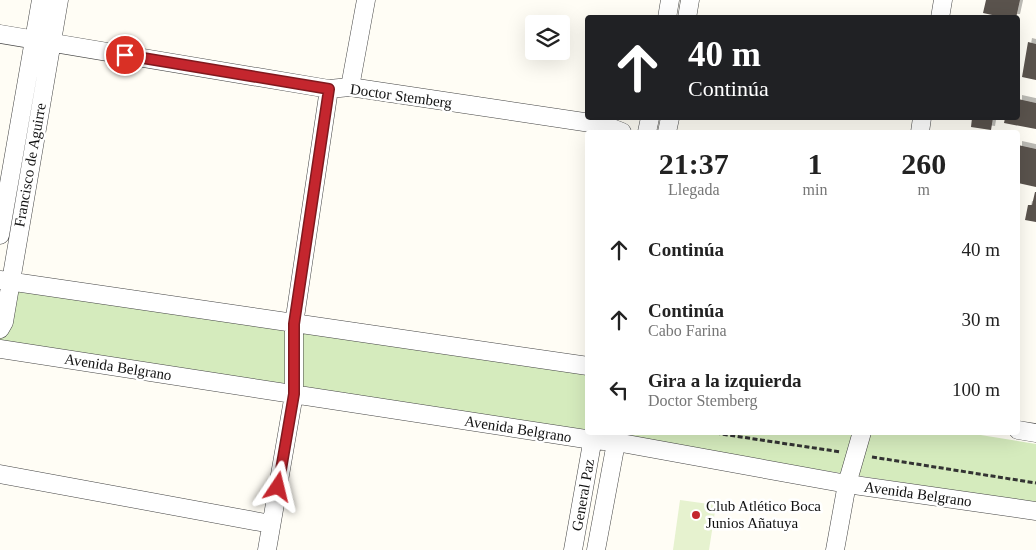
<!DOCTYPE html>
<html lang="es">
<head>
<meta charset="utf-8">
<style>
	body { margin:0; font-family:Georgia,serif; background:#f2f2f2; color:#222; height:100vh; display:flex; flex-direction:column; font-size:19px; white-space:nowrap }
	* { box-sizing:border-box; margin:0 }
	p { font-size:16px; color:#767676 }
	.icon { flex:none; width:28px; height:28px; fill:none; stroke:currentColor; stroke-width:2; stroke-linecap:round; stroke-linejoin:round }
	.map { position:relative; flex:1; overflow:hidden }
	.side { position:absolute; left:585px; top:130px; width:435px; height:305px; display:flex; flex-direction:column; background:#fff; border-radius:5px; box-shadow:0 5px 20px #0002 }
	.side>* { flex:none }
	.guide { position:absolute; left:585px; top:15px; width:435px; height:105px; border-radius:5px; box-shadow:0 5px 20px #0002; background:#202124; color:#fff; overflow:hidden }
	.tools { position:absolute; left:525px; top:15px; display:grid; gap:10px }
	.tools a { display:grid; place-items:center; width:45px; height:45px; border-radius:5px; background:#fff; box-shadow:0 5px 20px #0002; font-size:25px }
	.pin { position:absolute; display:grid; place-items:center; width:42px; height:42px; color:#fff; margin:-21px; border:2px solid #fff; border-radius:50%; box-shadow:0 1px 5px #0007 }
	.me { position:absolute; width:55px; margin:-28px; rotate:10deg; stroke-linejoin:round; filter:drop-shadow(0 0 4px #0008) }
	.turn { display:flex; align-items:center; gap:18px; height:105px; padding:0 20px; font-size:22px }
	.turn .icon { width:65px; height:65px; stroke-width:2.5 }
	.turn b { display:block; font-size:35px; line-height:42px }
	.eta { display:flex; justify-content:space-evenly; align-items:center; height:85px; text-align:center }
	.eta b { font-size:30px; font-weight:700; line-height:35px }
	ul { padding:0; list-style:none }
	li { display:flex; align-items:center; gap:15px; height:70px; padding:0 20px }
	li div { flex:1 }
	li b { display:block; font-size:19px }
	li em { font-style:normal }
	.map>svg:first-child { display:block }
	.green { fill:#d5ebbd }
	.pitch { fill:#e6f2cf }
	.building { fill:#5a524d; filter:url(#shadow) }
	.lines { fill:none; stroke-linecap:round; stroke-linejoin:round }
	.minor-casing { stroke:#444; stroke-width:19 }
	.path { stroke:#333; stroke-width:3; stroke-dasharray:5 2.5; stroke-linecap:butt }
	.minor { stroke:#fff; stroke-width:18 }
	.route-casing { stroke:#7f191e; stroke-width:12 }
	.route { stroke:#c4262e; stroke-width:9 }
	.poi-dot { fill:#c4262e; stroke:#fff; stroke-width:2 }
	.labels { text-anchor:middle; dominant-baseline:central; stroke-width:5; stroke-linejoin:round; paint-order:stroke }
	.street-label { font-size:15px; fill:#111; stroke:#fff }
	.poi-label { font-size:15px; fill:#111; stroke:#fff; text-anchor:start }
</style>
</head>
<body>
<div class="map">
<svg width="1036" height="550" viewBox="0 0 1036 550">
	<defs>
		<filter id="shadow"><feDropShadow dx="4" dy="-4" stdDeviation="0" flood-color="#0004"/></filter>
	</defs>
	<rect width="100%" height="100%" fill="#fffdf5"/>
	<path class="green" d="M0,285L587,375L588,432H962L1036,444V503L0,344Z"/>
	<path class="pitch" d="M680,500L716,505L709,550H673Z"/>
	<path class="building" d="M986,0H1020L1016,18H1006L983,13Z
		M1028,42L1036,44V80L1022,77Z
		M1018,99L1036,103V129L1004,123L1005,118H1018Z
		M972,118H993L991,130L971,127Z
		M1018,145L1036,149V187L1018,183Z
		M1035,192H1036V222L1025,220L1028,205H1032Z"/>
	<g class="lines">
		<g class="minor-casing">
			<path id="minor" d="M667,18L670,0
				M687,18L690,0
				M940,18L943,0
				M0,34L329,89L350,87L604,125L622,132
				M350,87L366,0
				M647,132L650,118
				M667,132L670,118
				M920,132L922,118
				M0,235L41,0
				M0,280L588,366
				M0,329L4,322L59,0
				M0,349L592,440L616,442L847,484L1036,511
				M1018,430L1036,433
				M0,474L271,524
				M267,550L294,394V324L329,89
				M573,550L594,432
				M596,550L618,432
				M835,550L847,484L862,432"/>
		</g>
		<path class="path" d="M708,432L841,452
			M872,457L1036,483"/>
		<use href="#minor" class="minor"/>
	</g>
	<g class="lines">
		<g class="route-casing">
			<path id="route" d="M125,55L329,89L294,324V394L278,487"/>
		</g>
		<use href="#route" class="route"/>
	</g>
	<circle class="poi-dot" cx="696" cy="515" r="5"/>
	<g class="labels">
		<g class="street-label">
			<text transform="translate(401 96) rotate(8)">Doctor Stemberg</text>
			<text transform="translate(30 165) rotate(-80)">Francisco de Aguirre</text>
			<text transform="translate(118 367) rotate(9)">Avenida Belgrano</text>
			<text transform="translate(518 429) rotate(9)">Avenida Belgrano</text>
			<text transform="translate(918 494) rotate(8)">Avenida Belgrano</text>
			<text transform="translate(583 495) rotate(-80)">General Paz</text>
		</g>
		<g class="poi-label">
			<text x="706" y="506">Club Atlético Boca<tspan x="706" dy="17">Junios Añatuya</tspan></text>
		</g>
	</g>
</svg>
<div class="tools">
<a><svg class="icon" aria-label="layers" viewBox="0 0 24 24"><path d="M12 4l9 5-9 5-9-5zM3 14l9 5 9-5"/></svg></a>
</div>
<div class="pin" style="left:125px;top:55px;background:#d93025"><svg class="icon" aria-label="arrive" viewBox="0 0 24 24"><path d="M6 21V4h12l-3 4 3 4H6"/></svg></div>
<svg class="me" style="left:278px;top:487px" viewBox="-20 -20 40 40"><path d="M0-17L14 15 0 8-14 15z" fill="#c4262e" stroke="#fff" stroke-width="4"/></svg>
<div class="guide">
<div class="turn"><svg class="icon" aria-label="ahead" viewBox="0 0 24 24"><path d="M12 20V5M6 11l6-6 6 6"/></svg><div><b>40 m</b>Continúa</div></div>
</div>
<section class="side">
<div class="eta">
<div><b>21:37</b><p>Llegada</p></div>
<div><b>1</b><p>min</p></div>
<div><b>260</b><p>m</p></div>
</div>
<ul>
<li><svg class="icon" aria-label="ahead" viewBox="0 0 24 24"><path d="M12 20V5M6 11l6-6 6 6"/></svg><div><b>Continúa</b></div><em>40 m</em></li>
<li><svg class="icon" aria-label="ahead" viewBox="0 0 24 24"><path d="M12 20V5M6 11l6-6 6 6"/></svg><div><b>Continúa</b><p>Cabo Farina</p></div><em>30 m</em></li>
<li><svg class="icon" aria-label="left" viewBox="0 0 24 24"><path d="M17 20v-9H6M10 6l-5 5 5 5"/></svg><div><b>Gira a la izquierda</b><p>Doctor Stemberg</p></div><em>100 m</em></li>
</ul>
</section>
</div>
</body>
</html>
